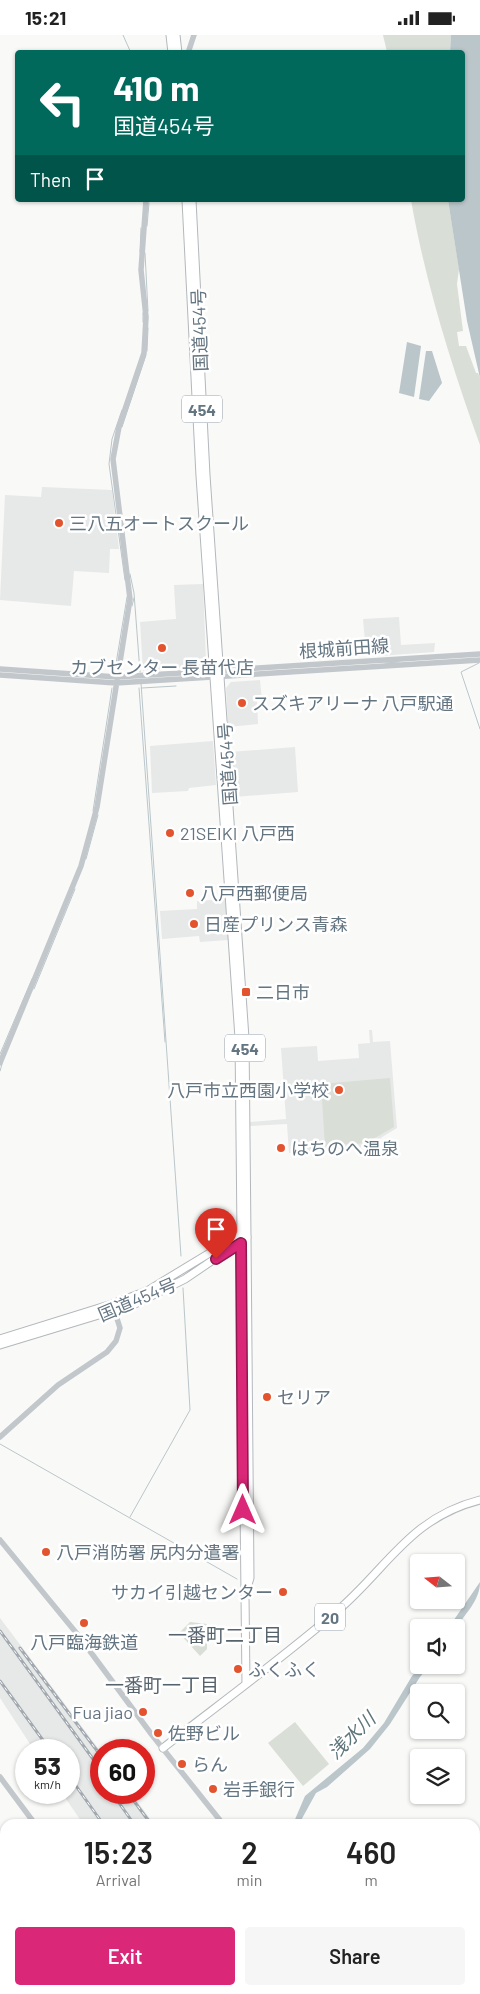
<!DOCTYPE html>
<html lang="en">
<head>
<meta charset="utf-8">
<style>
	body { margin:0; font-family:Barlow,"Noto Sans JP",sans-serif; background:#f6f6f6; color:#222; height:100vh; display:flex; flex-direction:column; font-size:19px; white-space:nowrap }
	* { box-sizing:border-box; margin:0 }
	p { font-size:16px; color:#767676 }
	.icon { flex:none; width:28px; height:28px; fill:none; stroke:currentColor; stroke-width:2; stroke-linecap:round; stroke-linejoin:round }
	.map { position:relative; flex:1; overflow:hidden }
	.panel { position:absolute; left:0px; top:1784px; width:480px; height:176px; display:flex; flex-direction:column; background:#fff; border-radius:15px 15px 0 0; box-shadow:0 1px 4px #0004 }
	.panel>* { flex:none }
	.guide { position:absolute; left:15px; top:15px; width:450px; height:152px; border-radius:5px; box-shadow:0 1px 4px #0004; background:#00695c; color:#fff; overflow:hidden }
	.needle { width:32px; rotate:287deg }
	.controls { position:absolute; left:410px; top:1519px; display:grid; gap:10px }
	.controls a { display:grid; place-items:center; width:55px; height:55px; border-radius:5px; background:#fff; box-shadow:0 1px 4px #0004; font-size:25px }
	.speed { position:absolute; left:15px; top:1704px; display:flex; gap:10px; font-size:25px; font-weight:700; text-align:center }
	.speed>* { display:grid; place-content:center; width:65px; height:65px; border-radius:50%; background:#fff; box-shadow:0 1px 4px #0004; line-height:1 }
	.speed small { font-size:12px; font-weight:400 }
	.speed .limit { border:8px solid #d22; background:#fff; color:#111 }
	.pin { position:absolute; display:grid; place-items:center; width:42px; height:42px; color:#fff; margin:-51px -21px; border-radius:50% 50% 50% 0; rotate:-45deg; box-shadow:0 0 5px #0007 }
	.pin .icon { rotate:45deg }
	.me { position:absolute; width:55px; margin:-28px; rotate:0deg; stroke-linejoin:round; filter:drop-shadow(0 0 4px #0008) }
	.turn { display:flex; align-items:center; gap:18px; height:105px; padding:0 15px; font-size:22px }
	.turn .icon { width:65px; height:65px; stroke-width:2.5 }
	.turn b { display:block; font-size:35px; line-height:42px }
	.then { display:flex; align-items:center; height:48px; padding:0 15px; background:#0003; gap:10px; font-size:19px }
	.eta { display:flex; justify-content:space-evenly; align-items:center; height:85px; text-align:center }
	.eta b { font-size:30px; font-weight:600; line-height:35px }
	.cta { display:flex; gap:10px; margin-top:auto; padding:10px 15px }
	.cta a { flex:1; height:58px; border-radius:5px; background:#db2777; color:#fff; font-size:20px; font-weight:600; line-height:58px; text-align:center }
	.cta a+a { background:#f6f6f6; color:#222 }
	.status { display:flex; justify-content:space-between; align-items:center; height:35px; padding:0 25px; background:#fff; direction:ltr }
	.status svg { height:14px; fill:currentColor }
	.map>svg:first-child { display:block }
	.built { fill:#e7e8e8 }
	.green { fill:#d9ded6 }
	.water { fill:#bac6ca }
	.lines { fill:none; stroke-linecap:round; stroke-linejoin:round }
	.stream { stroke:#bac6ca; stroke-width:1 }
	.primary-casing { stroke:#b4b9bd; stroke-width:9 }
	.trunk-casing { stroke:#b3b8bc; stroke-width:9 }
	.tertiary { stroke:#c2c7cb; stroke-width:5.5 }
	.primary { stroke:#fff; stroke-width:7 }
	.trunk { stroke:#fff; stroke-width:7 }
	.rail-casing { stroke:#a1a9af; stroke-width:3 }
	.rail { stroke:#fff; stroke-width:1; stroke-dasharray:4; stroke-linecap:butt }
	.route-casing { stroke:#8e194d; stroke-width:12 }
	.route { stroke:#db2777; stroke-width:9 }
	.poi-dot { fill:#e2532e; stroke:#fff; stroke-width:2 }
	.labels { text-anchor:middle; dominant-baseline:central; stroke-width:5; stroke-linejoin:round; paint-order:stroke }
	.shield { fill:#fff; stroke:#929ea8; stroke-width:1 }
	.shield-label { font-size:16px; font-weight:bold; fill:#647582 }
	.street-label { font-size:18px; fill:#647582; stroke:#fff }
	.poi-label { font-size:18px; fill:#647582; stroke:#fff; text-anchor:start }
	.neighbourhood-label { font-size:19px; fill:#56636d; stroke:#fff }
	.water-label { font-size:19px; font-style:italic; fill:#5f757c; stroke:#fff }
</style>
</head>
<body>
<div class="status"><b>15:21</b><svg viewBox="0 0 49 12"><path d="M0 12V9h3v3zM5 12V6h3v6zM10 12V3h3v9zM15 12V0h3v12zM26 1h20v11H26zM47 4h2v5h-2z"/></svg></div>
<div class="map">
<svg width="480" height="1959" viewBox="0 0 480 1959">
	<rect width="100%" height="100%" fill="#f9f9f7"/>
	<path class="built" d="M42,452L112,455L119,514H110L109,538L74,536L71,571L0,565L5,460L41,462Z
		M203,549L206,626L202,631L143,636L140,587L176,584L174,550Z
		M399,582L401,610L435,608L434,617L379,621L378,607H365L363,584Z
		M260,645L262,665L257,666L258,689L228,692L226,653L231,647Z
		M213,706L216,750L189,753L188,756L152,758L150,711Z
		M295,712L298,757L233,762L230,717Z
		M226,864L228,905L200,907L199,901L162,904L160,876L197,874V866Z
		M369,995H372L373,1007L390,1006L397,1093L366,1112L289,1118L287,1089L250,1091V1087L286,1084L281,1013L317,1011L318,1026L359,1023L358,1009L370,1008Z
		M0,1583L101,1717V1758H131L154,1789H83L62,1758H69V1715H34L0,1663Z"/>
	<path class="green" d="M383,0H451L450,17H387Z
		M411,165H448L459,234L457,249L463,296L457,297L459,311H466L476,338H478L480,343V410C451,329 426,250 411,165Z
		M390,1043L394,1092L366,1108L325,1111L321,1049Z
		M190,1587L207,1589V1614L200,1621L179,1598Z
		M295,1687L329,1729L303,1751L268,1708Z"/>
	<path class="water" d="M451,0H480V343L467,286L448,165H462V18L450,17Z
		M407,307L421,311L414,362L399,358Z
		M426,316H432L442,348L429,366L419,364Z
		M480,1547C480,1566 465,1578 456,1594V1592H449Z
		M422,1630H430L420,1642L390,1689L370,1714L327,1752L316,1758L299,1789H293L305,1761L363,1713L384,1688L412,1641Z"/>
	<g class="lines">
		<path class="stream" d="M123,0L131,18
			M147,191L149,168
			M140,217L141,193
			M145,218L148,276
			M143,278V287
			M147,316L148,293
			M122,375L112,404L109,429L125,545
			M122,392L146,320
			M130,539L134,558L140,637
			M132,571L134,563
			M385,628L399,627
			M479,628L461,637L480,694
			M115,635L127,562
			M141,648L181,1221
			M139,653L165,1007
			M142,653L176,651
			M93,776L112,653
			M86,824L98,780
			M34,954L75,854
			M0,1019L32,944
			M0,1036L2,1029
			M0,1409L237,1544
			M130,1482L190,1375L183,1253"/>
		<g class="primary-casing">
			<path id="primary" d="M242,1199L247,1202L250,1543L247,1553
				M241,1202L246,1649
				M163,1713C221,1668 280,1625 336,1577C387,1534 409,1483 480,1465"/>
		</g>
		<g class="trunk-casing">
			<path id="trunk" d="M170,0L172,18
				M176,0L178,18
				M0,1304L112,1269L147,1256L241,1199L239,1003L200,441L186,165
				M0,1310L135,1269L185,1244L247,1202L245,1003L206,440L192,165"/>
		</g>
		<path class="tertiary" d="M188,18L194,0
			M0,634L117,642L480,619
			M0,640L116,648L480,625
			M0,1028L81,831L97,772L130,564L113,424L119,392L144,318L146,282L141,235L146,165
			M0,1402L58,1350L107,1317L116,1306L120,1293L113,1271
			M0,1505L78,1600L152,1700L223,1789
			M0,1742L35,1789
			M0,1819L5,1815
			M0,1834L5,1831
			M0,1936L5,1959
			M161,1955L165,1959
			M356,1955L359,1959
			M339,1959L340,1955"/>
		<use href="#primary" class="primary"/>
		<use href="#trunk" class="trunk"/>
		<g class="rail-casing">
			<path id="rail" d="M0,1596L101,1735
				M20,1613L101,1721
				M0,1646L50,1715
				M69,1741L103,1789
				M112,1758L134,1789
				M128,1758L151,1789
				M221,1955L224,1959
				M262,1955L265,1959"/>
		</g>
		<use href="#rail" class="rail"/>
	</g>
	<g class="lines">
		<g class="route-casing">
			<path id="route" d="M216,1224L241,1208L243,1475"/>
		</g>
		<use href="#route" class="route"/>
	</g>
	<g class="poi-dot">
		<circle cx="59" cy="488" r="5"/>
		<circle cx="162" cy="613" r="5"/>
		<circle cx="242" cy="668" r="5"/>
		<circle cx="170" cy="798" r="5"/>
		<circle cx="190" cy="858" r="5"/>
		<circle cx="194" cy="889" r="5"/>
		<rect x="241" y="952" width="10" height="10" rx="2.5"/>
		<circle cx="339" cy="1055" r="5"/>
		<circle cx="281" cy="1113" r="5"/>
		<circle cx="267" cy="1362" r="5"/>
		<circle cx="46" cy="1517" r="5"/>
		<circle cx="283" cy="1557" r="5"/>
		<circle cx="84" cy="1588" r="5"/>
		<circle cx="238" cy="1634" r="5"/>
		<circle cx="143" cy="1677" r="5"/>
		<circle cx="158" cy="1698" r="5"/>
		<circle cx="182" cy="1729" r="5"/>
		<circle cx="213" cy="1754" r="5"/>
	</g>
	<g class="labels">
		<g class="shield">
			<rect x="182" y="360.5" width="40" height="27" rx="4"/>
			<rect x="225" y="999.5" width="40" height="27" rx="4"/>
			<rect x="315" y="1568.5" width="30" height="27" rx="4"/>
		</g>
		<g class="shield-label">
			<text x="202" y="374">454</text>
			<text x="245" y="1013">454</text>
			<text x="330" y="1582">20</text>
		</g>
		<g class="street-label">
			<text transform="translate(199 295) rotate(-92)">国道454号</text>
			<text transform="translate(344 613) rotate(-4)">根城前田線</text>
			<text transform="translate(227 729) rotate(-94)">国道454号</text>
			<text transform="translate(137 1264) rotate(-23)">国道454号</text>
		</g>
		<g class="poi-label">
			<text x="69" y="488">三八五オートスクール</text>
			<text x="162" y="632" text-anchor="middle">カブセンター 長苗代店</text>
			<text x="252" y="668">スズキアリーナ 八戸駅通</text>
			<text x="180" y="798">21SEIKI 八戸西</text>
			<text x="200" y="858">八戸西郵便局</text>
			<text x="204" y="889">日産プリンス青森</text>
			<text x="256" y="957">二日市</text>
			<text x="329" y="1055" text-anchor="end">八戸市立西園小学校</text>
			<text x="291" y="1113">はちのへ温泉</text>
			<text x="277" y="1362">セリア</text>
			<text x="56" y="1517">八戸消防署 尻内分遣署</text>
			<text x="273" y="1557" text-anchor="end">サカイ引越センター</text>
			<text x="84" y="1607" text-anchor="middle">八戸臨海鉄道</text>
			<text x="248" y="1634">ふくふく</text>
			<text x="133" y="1677" text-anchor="end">Fua jiao</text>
			<text x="168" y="1698">佐野ビル</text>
			<text x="192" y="1729">らん</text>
			<text x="223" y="1754">岩手銀行</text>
		</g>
		<g class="neighbourhood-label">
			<text x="225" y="1599">一番町二丁目</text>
			<text x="162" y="1649">一番町一丁目</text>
		</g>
		<g class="water-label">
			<text transform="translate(351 1700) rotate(-44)">浅水川</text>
		</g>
	</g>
</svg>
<div class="controls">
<a><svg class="needle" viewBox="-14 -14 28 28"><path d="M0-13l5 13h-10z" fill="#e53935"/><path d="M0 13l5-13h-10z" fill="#767676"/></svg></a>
<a><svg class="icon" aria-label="sound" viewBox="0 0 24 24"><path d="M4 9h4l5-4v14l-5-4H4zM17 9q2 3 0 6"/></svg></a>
<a><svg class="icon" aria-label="search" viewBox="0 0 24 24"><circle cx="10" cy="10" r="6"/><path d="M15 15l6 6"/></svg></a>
<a><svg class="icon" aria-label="layers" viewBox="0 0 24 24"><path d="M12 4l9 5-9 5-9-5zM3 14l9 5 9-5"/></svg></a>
</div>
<div class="speed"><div>53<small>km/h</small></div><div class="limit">60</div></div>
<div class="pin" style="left:216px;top:1224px;background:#d93025"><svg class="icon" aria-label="arrive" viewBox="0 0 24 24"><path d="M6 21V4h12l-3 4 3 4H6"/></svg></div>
<svg class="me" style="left:243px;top:1475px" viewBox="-20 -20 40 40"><path d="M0-17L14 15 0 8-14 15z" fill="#db2777" stroke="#fff" stroke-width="4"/></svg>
<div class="guide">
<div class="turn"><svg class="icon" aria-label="left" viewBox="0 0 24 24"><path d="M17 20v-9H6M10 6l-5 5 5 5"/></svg><div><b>410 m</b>国道454号</div></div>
<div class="then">Then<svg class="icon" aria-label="arrive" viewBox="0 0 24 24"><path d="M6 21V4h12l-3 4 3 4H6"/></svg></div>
</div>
<section class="panel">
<div class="eta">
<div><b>15:23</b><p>Arrival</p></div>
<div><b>2</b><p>min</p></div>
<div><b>460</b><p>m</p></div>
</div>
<div class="cta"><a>Exit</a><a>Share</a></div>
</section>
</div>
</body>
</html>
